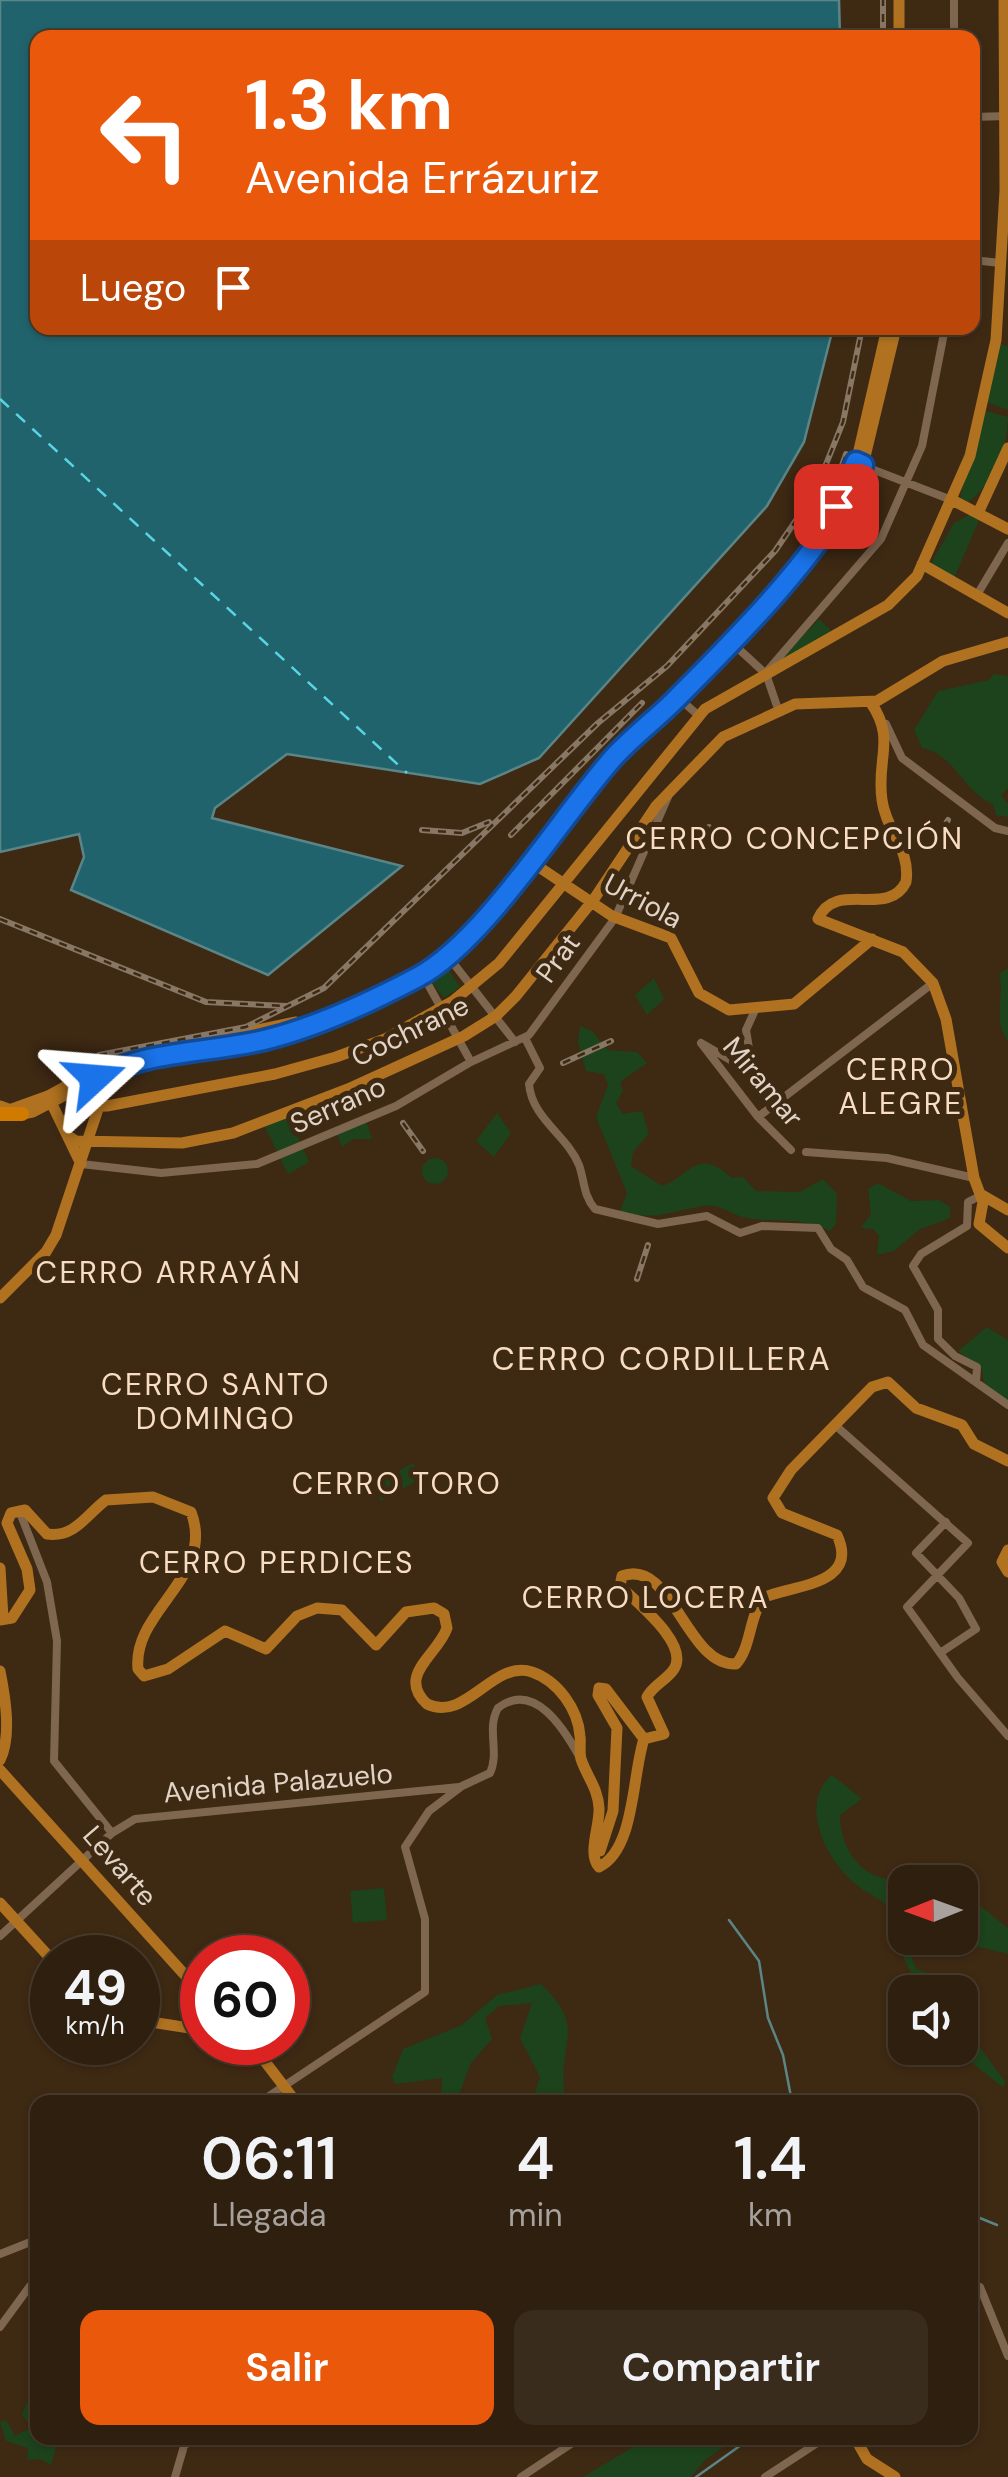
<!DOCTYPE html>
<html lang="es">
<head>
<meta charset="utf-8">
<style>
	body { margin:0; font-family:"DM Sans",sans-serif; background:#3a2c1c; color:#f1f3f6; height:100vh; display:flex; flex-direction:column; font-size:38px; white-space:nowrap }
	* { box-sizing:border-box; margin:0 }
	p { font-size:32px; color:#a7a29e }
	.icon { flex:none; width:55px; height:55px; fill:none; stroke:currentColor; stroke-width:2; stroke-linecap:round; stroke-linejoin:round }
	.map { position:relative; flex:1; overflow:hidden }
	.panel { position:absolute; left:30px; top:2095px; width:948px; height:350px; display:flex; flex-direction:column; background:#2e1f0e; border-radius:20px; box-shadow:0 2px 8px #0004,0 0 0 2px #493d2e }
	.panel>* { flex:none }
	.banner { position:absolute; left:30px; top:30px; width:950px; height:305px; border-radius:20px; box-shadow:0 2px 8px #0004,0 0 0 2px #493d2e; background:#ea580c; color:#fff; overflow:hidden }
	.needle { width:65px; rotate:269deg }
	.tools { position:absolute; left:888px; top:1865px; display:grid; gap:20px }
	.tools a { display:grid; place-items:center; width:90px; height:90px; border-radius:20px; background:#2e1f0e; box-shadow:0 2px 8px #0004,0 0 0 2px #493d2e; font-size:50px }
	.speed { position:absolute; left:30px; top:1935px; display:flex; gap:20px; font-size:50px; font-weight:700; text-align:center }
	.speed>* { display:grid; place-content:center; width:130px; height:130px; border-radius:50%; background:#2e1f0e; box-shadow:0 2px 8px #0004,0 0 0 2px #493d2e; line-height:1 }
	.speed small { font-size:25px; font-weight:400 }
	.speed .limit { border:15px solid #d22; background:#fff; color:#111 }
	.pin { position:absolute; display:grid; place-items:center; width:85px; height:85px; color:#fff; margin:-42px; border-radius:20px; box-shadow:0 5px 15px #0006 }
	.me { position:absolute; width:110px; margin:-55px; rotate:71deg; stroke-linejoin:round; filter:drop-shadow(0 0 8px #0008) }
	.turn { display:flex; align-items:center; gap:35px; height:210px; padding:0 50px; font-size:45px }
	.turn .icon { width:130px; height:130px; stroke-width:2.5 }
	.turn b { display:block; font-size:70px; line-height:85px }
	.then { display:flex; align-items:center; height:95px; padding:0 50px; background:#0003; gap:20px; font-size:38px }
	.eta { display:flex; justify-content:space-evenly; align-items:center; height:170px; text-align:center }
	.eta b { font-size:60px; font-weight:600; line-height:70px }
	.action { display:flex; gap:20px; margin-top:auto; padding:20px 50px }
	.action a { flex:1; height:115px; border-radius:20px; background:#ea580c; color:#fff; font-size:40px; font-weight:600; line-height:115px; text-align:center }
	.action a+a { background:#3a2c1c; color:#f1f3f6 }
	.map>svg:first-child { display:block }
	.green { fill:#1c431c }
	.water { fill:#21636c; stroke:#5b8587; stroke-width:2.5 }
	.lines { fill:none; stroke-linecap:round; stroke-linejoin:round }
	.stream { stroke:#5b8587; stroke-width:2.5 }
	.ferry { stroke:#57d5e5; stroke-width:2.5; stroke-dasharray:12 10; stroke-linecap:butt }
	.minor { stroke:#7e664f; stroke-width:8 }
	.major { stroke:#b07220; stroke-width:11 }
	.highway { stroke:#d17a00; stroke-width:14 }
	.rail-casing { stroke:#887765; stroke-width:6 }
	.rail { stroke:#3e2913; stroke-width:2.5; stroke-dasharray:8; stroke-linecap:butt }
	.route-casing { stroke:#114b97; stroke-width:25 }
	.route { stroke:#1a73e8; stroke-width:18 }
	.labels { text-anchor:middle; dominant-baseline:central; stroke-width:10; stroke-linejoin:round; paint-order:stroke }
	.street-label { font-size:28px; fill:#e1d4c7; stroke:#3e2913 }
	.neighbourhood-label { font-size:30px; letter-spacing:2.5px; fill:#f9ddc3; stroke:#3e2913 }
	.quarter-label { font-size:32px; letter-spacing:2.5px; fill:#f9ddc3; stroke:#3e2913 }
</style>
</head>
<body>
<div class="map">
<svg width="1008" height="2477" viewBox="0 0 1008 2477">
	<rect width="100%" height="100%" fill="#3e2913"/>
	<path class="green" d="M1000,344L1008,346V410L987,402Z
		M986,411L1008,417C1008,446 993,486 968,502L961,500V493Z
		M971,514L980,518L954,578L931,563L954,523Z
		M819,619L835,634L776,664Z
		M994,674L1008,676V788L1001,795L1008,804V817L996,815L993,804C964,793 954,753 922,748L914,730L938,691L989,680Z
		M445,965L460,987L444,998L428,977Z
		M1008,968V1041C992,1019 1005,999 999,974Z
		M654,978L664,999L647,1015L635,995Z
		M580,1026L592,1031L608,1050L637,1052L647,1063L620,1082L623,1091L616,1103L623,1114L642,1111L649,1134L633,1152L631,1166L662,1186C690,1178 695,1145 732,1178L743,1177L756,1191L800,1192L823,1179L837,1194L836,1224L830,1231C802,1216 776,1223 747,1218C730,1215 721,1203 703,1206C671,1211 652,1222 620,1211L627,1193L596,1117L608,1085L604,1074L586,1071L578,1042Z
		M497,1113L511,1133L494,1157L476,1141Z
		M288,1115L309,1162L288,1174L264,1125Z
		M366,1121L372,1139H353L342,1147L337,1134Z
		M422 1171a13 13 0 1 1 26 0a13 13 0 1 1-26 0Z
		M878,1183L911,1201L939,1200L950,1207V1218L920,1229L894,1251L877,1255L879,1236L873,1229L861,1228L871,1214L868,1189Z
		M987,1327L1008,1340V1401L984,1384L982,1369L958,1351Z
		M413,1463L422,1478L381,1501L372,1486Z
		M832,1775L862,1799L840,1815C840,1847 859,1878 895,1880C913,1880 925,1875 942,1882H905V1921L901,1923C889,1900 872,1898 854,1883C826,1859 798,1803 832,1775Z
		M384,1888L387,1920L353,1923L350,1891Z
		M960,1890L1008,1928V1954L971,1945L960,1929Z
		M903,1933L916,1969L939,1976L951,1992H920L904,1958Z
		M541,1984C587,2029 559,2036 564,2093L532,2102L540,2077L520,2038L532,2003L499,2006L485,2018L492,2039L471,2063L456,2102H441L442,2078L395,2084L392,2077L403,2049L462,2025L497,1995Z
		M960,2008L976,2042L1006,2083L1002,2087L954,2048H960Z
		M28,2400L37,2403L38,2438H59L51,2465L40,2459L27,2460L28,2448L6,2441L0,2422L6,2420L15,2436L32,2427L22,2415Z
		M648,2438H737L706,2459L691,2477H583Z"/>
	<path class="water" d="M0,0H839L840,38H38V328H833L804,442L767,506L539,758L480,784L287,754L215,808L212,818L402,866L268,975L71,890L84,857L79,834L0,852Z"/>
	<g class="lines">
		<path class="stream" d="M729,1920L759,1961L768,2018L783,2055L792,2102
			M970,2214L997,2225
			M696,2477L751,2438"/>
		<path class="ferry" d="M0,399L407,773"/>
		<path class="minor" d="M954,38V0
			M972,117L1008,116
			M972,260L1001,263
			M856,463L954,501
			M977,595L1008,543
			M730,641L766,674L778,709
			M768,670L881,539L922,446L945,328
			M675,695L698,715
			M886,724L902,758L995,828L1008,831
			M443,950L515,1042
			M419,968L471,1062
			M525,1038L540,1068L529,1084C532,1119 567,1135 579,1165C585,1182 583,1195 595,1209L658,1224L707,1216L740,1233L762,1226L818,1228L831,1249L847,1260L863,1287L905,1310L923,1345L1008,1405
			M701,1043L758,1117L791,1150
			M701,1043L753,1073L746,1030L756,1008
			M758,1117L933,983
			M806,1152L887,1158L974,1178
			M81,1164L161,1173L257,1164L396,1106L469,1063L529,1035L615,918L668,797
			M976,1382L977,1367L955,1356L938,1339V1310L913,1266L921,1254L967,1226L968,1202L982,1195
			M835,1425L968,1543L907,1607L958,1678L1008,1736
			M19,1510L47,1582L57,1641L54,1761L112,1833
			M940,1653L976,1629L959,1598L916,1553L946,1522
			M0,1936L112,1833L135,1819L459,1787
			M260,2102L425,1992V1919L405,1847L429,1811L462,1786L490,1773C500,1752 486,1729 498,1708C534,1680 564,1729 579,1756
			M0,2254L38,2239
			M970,2282L980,2287L1008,2356
			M0,2327L38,2275
			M175,2477L184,2446L194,2438
			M521,2477L580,2438
			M765,2477L825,2438"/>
		<path class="major" d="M899,38V0
			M859,450L887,328
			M954,501L1008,529
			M979,511L1008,448
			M922,564L1008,613
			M871,703C896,739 876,759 882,800C886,831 911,849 906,882C888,919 835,879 818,919L903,952L933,983L946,1019L974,1178L983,1202L979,1224L1008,1248
			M527,859L612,916L671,938L699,993L729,1010L794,1004L872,939
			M50,1100L81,1164
			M0,1106L22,1114L33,1112L119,1067L265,1039L323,1021L423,975L448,956L484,919L612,759L730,641L839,512L863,465L896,328
			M12,1109L48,1096L115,1059L296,1022
			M67,1135V1120L81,1107L107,1106L275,1074L336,1057L385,1039L453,1001L499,963L705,709L888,605L917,576L970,456L996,340L1005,190L1004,0
			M67,1135L76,1141L182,1143L233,1133L348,1089L464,1036L496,1016L516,996L594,899L656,806L723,737L795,704L877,701L943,661L1008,642
			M982,1195L1008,1210
			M0,1298L46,1252L56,1235L111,1070
			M1008,1550L1002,1562L1008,1572
			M0,1568L3,1618
			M0,1620L12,1618L30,1590L27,1569L7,1523L11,1513L25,1510L47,1534C75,1538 87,1514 106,1500L153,1497L191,1512C216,1577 132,1610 138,1669L144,1676L168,1669L225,1631L266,1649L297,1616L317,1608L342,1610L376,1645L406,1612L434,1608L444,1614L447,1628C438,1655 396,1675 427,1704C466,1723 493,1659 532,1672C558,1681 578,1709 580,1736C581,1743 579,1752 581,1759C587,1777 598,1788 599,1808C600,1826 587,1854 599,1867C635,1850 632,1775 644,1739
			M0,1671C5,1696 12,1736 0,1760
			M644,1739L664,1734L647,1697C653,1685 667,1680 674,1669C690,1644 636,1602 620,1586L622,1576C672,1557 686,1666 736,1664C751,1648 749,1617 763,1598C788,1585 861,1587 837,1535L782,1513L773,1498L791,1470L872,1387L888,1382L916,1408L962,1425L974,1444L1008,1461
			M0,1770L202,1994
			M594,1851H600L613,1811L617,1728L598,1695L599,1688L606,1689L644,1739
			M0,1903L52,1960
			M138,2020L202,2030
			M250,2042L296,2102
			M855,2438L867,2459L895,2477"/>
		<path class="highway" d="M0,1114H22"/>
		<g class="rail-casing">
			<path id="rail" d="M883,38V0
				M813,521L835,485L846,454
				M422,830L462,833L489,822
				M511,835L642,703
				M678,840L709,827
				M935,842L948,820
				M0,919L206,1002L286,1006
				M99,1055L246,1027L324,988L598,723L667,666L775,551L814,494L843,422L862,328
				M563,1063L611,1041
				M403,1123L423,1151
				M637,1279L648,1245"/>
		</g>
		<use href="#rail" class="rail"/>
	</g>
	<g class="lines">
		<g class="route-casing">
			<path id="route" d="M95,1078C144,1051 210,1053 264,1040C317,1027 369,1003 418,977C484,942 561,817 613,758C632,737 655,720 674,701C735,640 831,545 863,465L856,462L836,506"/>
		</g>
		<use href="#route" class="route"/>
	</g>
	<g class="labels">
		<g class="street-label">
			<text transform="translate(643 901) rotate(28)">Urriola</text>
			<text transform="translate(558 958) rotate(-54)">Prat</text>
			<text transform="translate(410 1031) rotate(-26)">Cochrane</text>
			<text transform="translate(763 1082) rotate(50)">Miramar</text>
			<text transform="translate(338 1105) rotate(-24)">Serrano</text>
			<text transform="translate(278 1783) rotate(-5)">Avenida Palazuelo</text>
			<text transform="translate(120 1866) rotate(49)">Levarte</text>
		</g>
		<g class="neighbourhood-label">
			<text x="795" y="838">CERRO CONCEPCIÓN</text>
			<text x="901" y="1069">CERRO<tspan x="901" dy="34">ALEGRE</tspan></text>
			<text x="169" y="1272">CERRO ARRAYÁN</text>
			<text x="216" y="1384">CERRO SANTO<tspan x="216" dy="34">DOMINGO</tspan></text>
			<text x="397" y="1483">CERRO TORO</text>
			<text x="277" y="1562">CERRO PERDICES</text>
			<text x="646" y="1597">CERRO LOCERA</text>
		</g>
		<g class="quarter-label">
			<text x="662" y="1359">CERRO CORDILLERA</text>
		</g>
	</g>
</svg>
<div class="tools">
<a><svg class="needle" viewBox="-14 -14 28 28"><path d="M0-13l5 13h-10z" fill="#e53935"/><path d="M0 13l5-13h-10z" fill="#a7a29e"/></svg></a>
<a><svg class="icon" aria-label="sound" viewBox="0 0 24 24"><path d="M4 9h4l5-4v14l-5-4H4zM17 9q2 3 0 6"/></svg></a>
</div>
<div class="speed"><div>49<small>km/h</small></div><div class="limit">60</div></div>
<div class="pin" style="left:836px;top:506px;background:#d93025"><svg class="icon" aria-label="arrive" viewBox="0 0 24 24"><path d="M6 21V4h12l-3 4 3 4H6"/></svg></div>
<svg class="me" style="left:95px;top:1078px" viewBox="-20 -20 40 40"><path d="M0-17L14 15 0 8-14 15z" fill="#1a73e8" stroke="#fff" stroke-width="4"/></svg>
<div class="banner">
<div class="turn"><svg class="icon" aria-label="left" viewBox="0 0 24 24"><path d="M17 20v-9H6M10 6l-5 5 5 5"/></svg><div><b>1.3 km</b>Avenida Errázuriz</div></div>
<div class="then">Luego<svg class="icon" aria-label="arrive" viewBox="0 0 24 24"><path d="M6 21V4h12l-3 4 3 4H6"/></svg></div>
</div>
<section class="panel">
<div class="eta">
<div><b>06:11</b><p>Llegada</p></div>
<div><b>4</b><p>min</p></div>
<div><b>1.4</b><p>km</p></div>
</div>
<div class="action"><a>Salir</a><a>Compartir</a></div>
</section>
</div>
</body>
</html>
